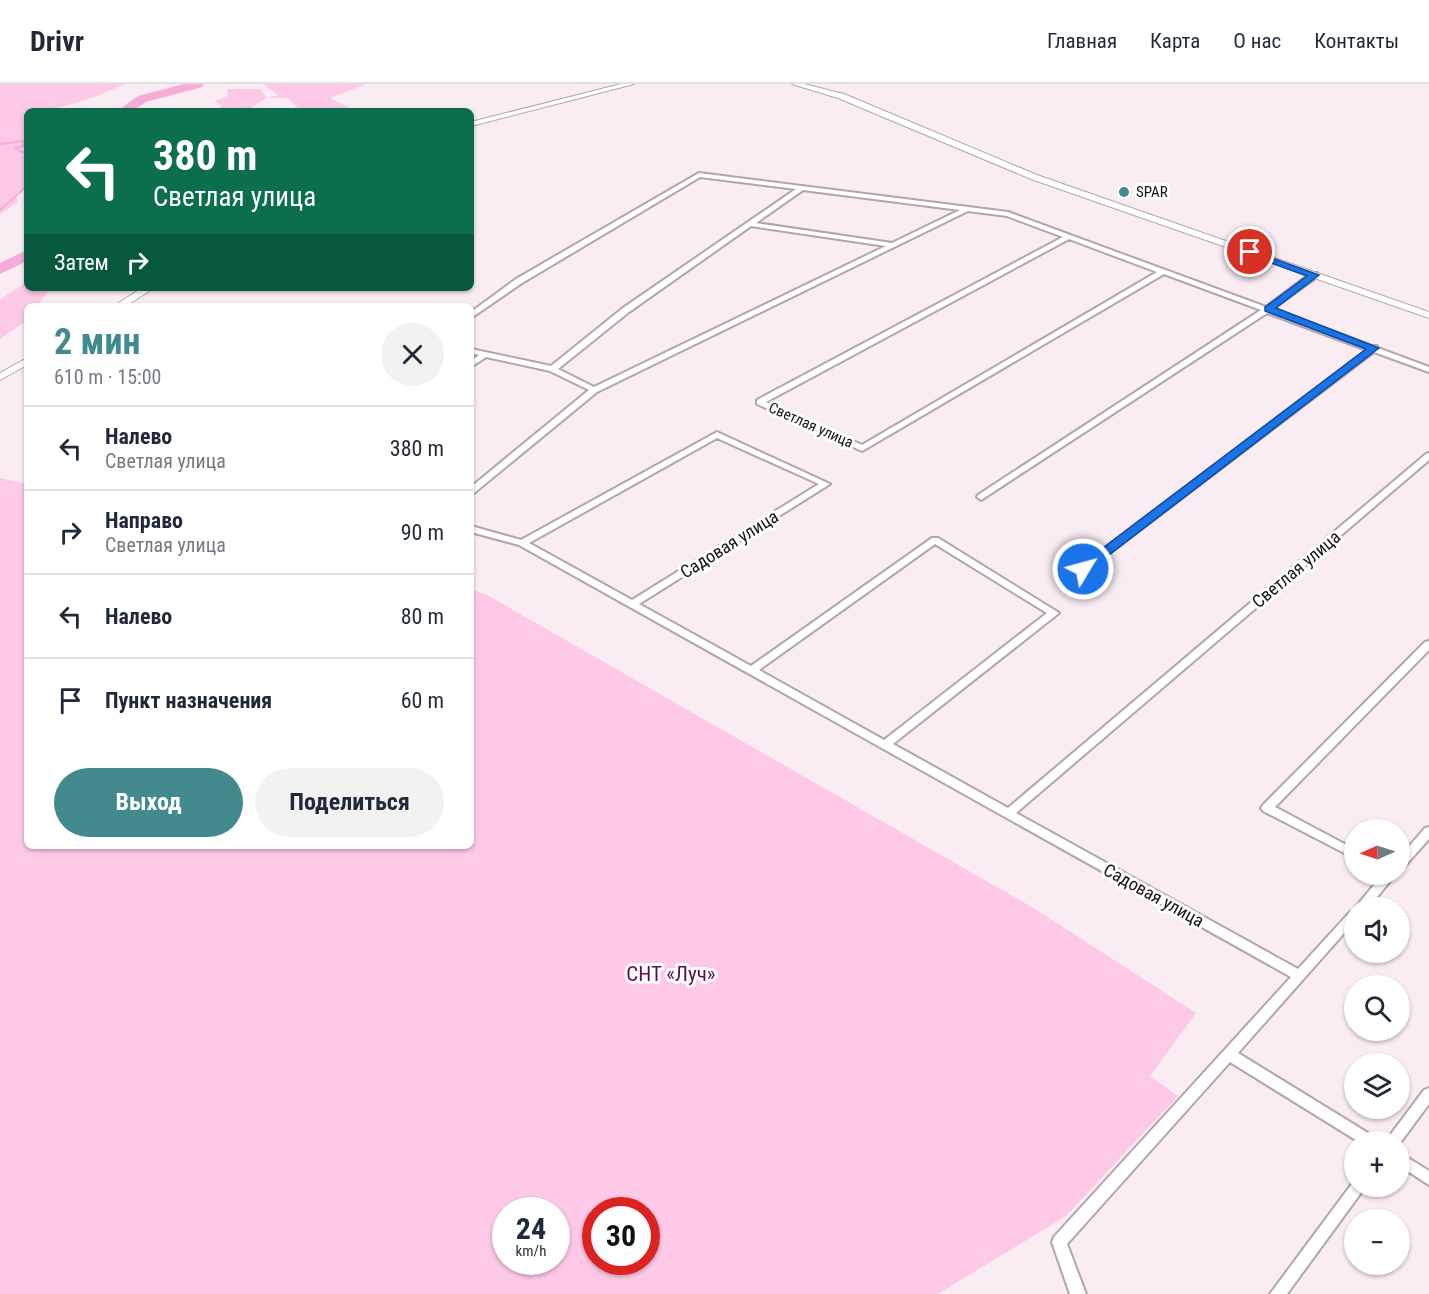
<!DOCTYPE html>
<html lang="ru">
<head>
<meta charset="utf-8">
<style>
	body { margin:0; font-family:"Roboto Condensed",sans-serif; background:#f2f2f3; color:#1f2937; height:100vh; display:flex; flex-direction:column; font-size:22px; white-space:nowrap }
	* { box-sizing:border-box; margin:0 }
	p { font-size:20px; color:#747a83 }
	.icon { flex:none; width:33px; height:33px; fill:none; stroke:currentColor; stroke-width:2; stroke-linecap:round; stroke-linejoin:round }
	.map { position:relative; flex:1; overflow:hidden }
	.panel { position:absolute; left:24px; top:219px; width:450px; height:546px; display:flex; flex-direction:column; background:#fff; border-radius:9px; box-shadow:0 2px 4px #0004 }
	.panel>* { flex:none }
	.hud { position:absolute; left:24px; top:24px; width:450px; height:183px; border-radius:9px; box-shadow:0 2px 4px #0004; background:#0b6e4f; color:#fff; overflow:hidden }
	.needle { width:39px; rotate:267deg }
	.fabs { position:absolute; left:1344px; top:735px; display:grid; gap:12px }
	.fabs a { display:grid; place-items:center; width:66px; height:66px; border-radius:50%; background:#fff; box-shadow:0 2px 4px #0004; font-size:30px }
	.speed { position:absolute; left:492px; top:1113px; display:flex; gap:12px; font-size:30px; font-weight:700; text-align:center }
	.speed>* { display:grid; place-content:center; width:78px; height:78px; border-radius:50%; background:#fff; box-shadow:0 2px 4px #0004; line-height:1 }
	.speed small { font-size:15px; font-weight:400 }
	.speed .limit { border:9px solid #d22; background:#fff; color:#111 }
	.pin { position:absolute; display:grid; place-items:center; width:51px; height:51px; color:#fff; margin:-26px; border:3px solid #fff; border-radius:50%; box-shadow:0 2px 6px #0007 }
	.me { position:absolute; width:66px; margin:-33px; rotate:53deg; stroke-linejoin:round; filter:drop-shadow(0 0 4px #0008) }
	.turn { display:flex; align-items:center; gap:21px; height:126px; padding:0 30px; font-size:27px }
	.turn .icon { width:78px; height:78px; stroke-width:2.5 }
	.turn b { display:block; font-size:42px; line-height:51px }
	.then { display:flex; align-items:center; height:57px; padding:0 30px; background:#0003; gap:12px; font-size:22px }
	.round { display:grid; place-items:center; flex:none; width:63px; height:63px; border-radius:32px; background:#f2f2f3 }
	.overview { display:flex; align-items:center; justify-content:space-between; height:102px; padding:0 30px }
	h1 { font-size:36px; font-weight:700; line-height:45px; color:#428a8e }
	.cta { display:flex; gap:12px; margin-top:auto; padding:12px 30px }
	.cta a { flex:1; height:69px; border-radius:36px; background:#428a8e; color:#fff; font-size:24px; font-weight:700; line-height:69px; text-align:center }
	.cta a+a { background:#f2f2f3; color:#1f2937 }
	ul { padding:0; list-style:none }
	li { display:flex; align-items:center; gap:18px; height:84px; padding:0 30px; border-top:2px solid #e0e1e3 }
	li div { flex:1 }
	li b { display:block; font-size:22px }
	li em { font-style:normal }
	header { display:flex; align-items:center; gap:36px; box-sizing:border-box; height:84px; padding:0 30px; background:#fff; border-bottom:2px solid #e0e1e3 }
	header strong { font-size:28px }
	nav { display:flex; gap:33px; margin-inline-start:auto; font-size:21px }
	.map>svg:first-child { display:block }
	.green { fill:#fec8e7; fill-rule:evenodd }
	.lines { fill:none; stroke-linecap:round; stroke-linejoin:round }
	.stream { stroke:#f5acd7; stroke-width:2 }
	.river { fill:#f5acd7; fill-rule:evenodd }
	.minor-casing { stroke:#b2a6ac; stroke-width:4 }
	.tertiary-casing { stroke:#b2a6ac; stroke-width:2 }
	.minor { fill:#fff; fill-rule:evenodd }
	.tertiary { fill:#fff; fill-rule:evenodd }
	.route { fill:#1a73e8; stroke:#114b97; stroke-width:1.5 }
	.poi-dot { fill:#428a8e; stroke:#fefefe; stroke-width:2 }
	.labels { text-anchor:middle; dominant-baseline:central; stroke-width:6; stroke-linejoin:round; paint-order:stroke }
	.far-poi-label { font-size:15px; fill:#181416; stroke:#fefefe; text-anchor:start }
	.far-street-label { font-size:15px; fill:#181416; stroke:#fefefe }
	.street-label { font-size:18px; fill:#181416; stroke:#fefefe }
	.near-park-label { font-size:21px; fill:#5c0d45; stroke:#fefefe }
</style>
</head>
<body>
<header>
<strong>Drivr</strong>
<nav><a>Главная</a><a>Карта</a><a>О нас</a><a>Контакты</a></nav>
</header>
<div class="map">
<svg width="1429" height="1210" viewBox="0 0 1429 1210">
	<rect width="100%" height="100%" fill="#f9ecf3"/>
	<path class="green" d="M0,0H124C95,14 60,27 27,27V102L17,109V118L0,130Z
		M263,0H366L330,14L355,27H301L288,14H267L245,27H215L222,22L215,17L228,12L227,5H260L267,14L278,11Z
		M27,198V204H51L37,222H27L26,237L0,255V215Z
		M0,394L27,400V762H471V505L489,512L1035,825L1196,929L1150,992L1178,1012L1066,1132L938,1210H0ZM506,1126H556V1178H506ZM596,1126H646V1178H596Z"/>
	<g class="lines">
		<path class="stream" d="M27,56L24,57L23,62L15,64L21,68H27
			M0,60L24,57
			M0,126L27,102"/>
		<path class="river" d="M184,0H204L202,3L146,18L132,27H117L138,12Z
			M27,166V177L0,190V179Z"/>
		<g class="minor-casing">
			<path id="minor" d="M699,89L1008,128L1266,223L1311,189H1317V193L1272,225L1372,262H1377L1378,264L1429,283V288L1374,268L1086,487H1080L1078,485L1080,483L1367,266L1267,229L981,416L977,413L978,411L1261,226L1164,190L862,367L757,320V316L1063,153L1007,132L968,127L597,308L474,409L471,410V403L589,306L550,287L486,273L471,283V277L479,271L471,269V265L551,282L623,224L796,105L700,93L522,199L471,234V228L516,195ZM803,106L960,126L892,159L756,139ZM751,142L886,162L594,303L558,285L629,228ZM1069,155L1157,188L862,361L766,318Z
				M717,348L830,400L639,520L751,582L932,454H938L1059,529L893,660L1008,724L1426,370L1429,369V376L1016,729L1298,885L1350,828L1354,827V838L1238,969L1376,1054L1378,1058H1359L1230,978L1067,1160L1086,1210H1070L1052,1158L1054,1153L1291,893L519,461L471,448V442L521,456ZM717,354L819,400L632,516L529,459ZM935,460L1047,529L884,656L759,586Z
				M1429,557V566L1275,723L1354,765V774L1263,727L1261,724L1263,721L1425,558Z
				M1429,743V755L1404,783L1400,784V773L1425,744Z
				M1383,790H1396L1368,824H1355Z
				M1429,1004V1020L1400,1059V1058H1385L1424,1006Z
				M1400,1069L1429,1087V1101L1400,1082Z
				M1354,1097V1102H1365L1363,1106L1287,1210H1270Z"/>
		</g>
		<g class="tertiary-casing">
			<path id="tertiary" d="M621,0H634L471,42V38Z
				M792,0H804L844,10L1037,91L1429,228V234L1031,95L838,14Z
				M142,204H154L126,222H114Z
				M27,274V281L0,296V289Z"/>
		</g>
		<use href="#minor" class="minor"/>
		<use href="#tertiary" class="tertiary"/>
	</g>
	<path class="route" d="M1250,166L1319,191L1276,224L1379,264L1088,487H1079L1077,485L1079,482L1366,265L1265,227V223L1307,192L1247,170V167Z"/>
	<circle class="poi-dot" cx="1124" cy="108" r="6"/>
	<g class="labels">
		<g class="far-poi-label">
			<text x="1136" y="108">SPAR</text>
		</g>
		<g class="far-street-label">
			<text transform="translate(811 341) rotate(24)">Светлая улица</text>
		</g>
		<g class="street-label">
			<text transform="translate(729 460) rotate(-32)">Садовая улица</text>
			<text transform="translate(1296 485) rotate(-40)">Светлая улица</text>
			<text transform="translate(1154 811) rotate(29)">Садовая улица</text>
		</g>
		<g class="near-park-label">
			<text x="671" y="890">СНТ «Луч»</text>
		</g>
	</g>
</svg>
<div class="fabs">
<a><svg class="needle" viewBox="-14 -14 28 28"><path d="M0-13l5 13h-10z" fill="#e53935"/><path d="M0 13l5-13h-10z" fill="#747a83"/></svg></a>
<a><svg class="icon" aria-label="sound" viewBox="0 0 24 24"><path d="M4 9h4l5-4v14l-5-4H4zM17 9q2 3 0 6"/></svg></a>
<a><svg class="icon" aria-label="search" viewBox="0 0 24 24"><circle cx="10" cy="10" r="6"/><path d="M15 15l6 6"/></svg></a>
<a><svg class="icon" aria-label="layers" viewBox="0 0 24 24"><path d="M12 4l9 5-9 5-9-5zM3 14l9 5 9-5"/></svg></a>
<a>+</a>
<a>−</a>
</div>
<div class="speed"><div>24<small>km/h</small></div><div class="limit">30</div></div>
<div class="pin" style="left:1250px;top:168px;background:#d93025"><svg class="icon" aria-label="arrive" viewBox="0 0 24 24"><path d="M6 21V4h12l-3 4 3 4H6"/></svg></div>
<svg class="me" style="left:1083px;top:485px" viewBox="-20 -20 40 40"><circle r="17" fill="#1a73e8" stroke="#fff" stroke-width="3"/><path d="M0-11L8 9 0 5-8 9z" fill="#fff"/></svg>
<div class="hud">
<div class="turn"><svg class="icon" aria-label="left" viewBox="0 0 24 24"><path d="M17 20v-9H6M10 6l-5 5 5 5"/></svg><div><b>380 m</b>Светлая улица</div></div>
<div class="then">Затем<svg class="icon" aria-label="right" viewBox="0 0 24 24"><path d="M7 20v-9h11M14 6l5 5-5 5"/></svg></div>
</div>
<section class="panel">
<div class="overview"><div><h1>2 мин</h1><p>610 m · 15:00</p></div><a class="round"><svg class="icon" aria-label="close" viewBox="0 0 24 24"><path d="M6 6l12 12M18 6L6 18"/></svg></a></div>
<ul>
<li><svg class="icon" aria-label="left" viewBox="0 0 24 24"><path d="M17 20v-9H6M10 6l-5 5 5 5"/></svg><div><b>Налево</b><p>Светлая улица</p></div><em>380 m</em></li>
<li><svg class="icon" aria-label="right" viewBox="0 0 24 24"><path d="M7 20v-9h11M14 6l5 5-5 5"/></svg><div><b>Направо</b><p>Светлая улица</p></div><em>90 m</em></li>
<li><svg class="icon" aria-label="left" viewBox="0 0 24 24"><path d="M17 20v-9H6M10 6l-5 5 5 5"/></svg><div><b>Налево</b></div><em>80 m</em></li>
<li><svg class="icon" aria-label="arrive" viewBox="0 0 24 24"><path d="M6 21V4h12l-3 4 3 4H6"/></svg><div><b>Пункт назначения</b></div><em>60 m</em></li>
</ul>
<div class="cta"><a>Выход</a><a>Поделиться</a></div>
</section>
</div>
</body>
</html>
